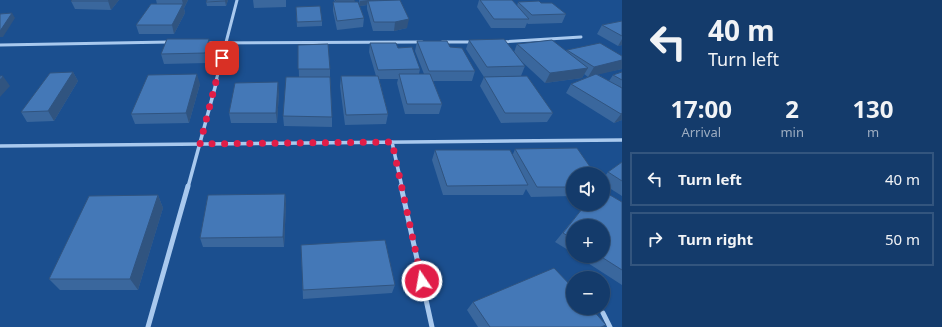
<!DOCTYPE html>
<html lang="en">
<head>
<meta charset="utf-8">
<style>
	body { margin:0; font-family:"Noto Sans",sans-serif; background:#1d4271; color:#f1f3f6; height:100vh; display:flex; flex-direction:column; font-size:15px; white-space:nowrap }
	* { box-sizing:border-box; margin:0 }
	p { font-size:13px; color:#9dadc1 }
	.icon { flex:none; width:22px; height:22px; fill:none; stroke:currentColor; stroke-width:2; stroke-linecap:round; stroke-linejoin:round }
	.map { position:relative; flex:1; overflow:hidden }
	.sheet { display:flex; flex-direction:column; background:#143b6b; width:320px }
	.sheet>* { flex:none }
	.hud { background:#143b6b; color:#f1f3f6; overflow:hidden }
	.tools { position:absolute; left:566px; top:167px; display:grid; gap:8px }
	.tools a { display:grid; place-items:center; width:44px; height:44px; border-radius:50%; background:#143b6b; box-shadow:0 1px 3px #0004,0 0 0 1px #33557e; font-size:20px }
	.pin { position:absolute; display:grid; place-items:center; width:34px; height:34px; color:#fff; margin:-17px; border-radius:8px; box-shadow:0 2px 6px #0006 }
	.me { position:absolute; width:44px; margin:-22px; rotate:348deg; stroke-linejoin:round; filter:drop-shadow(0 0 3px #0008) }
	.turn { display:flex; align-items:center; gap:14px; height:84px; padding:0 20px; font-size:18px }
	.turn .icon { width:52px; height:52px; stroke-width:2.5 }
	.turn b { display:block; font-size:28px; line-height:34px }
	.eta { display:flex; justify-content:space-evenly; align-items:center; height:68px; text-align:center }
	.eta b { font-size:24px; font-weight:700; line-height:28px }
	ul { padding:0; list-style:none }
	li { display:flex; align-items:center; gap:12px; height:54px; margin:0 8px 6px; padding:0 12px; border:2px solid #33557e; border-radius:0px }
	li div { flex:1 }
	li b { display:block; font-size:15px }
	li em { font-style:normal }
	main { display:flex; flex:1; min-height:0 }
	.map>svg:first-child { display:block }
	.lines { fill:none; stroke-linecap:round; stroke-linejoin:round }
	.minor-far2 { stroke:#a9c9ee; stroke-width:3 }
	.minor-far1 { stroke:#a9c9ee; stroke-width:3.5 }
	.minor { stroke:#a9c9ee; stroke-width:5 }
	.wall { fill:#3a679d }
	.shaded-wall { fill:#305480 }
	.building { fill:#4478b7; stroke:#305480 }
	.route { stroke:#e11d48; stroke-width:7; stroke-dasharray:0 12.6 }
</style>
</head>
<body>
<main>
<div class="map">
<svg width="622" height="327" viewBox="0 0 622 327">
	<rect width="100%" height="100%" fill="#1b4f8f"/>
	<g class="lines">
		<path class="minor-far2" d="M442,42H474
			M502,42L581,37
			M206,43L422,42
			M0,45L170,42
			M216,81L237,0"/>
		<path class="minor-far1" d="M392,142L402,187
			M0,146L622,140
			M188,187L217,80"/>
		<path class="minor" d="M401,186L432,327
			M603,313L610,327
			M148,327L188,186"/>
	</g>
	<path class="wall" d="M72,0H119L111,10L75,9L71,1Z
		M156,0H188L184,8L185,13L174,34H139L136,25L157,4Z
		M228,0L226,6H207L206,2Z
		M253,0H286V7L254,8Z
		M334,0H354L355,2L364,18L363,27L337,30L333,11V2H335Z
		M359,0H378L407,28L394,31H373L367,9V5L360,6Z
		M479,0H512L517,6L518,2L541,3L566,14L562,23L528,24L527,23L525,28H491L477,7Z
		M296,7L322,21V26L297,27Z
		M622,21V45L618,46L597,34L602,25Z
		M469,40L514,52L517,44L566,51L567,50L622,69L597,74L609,81L613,75L622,72V120L614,123L566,93L571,84L588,77L584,74L582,78L545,83L518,58L525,66L521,76L484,77L466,49Z
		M417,41L450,47L475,71L472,81H433L442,104L439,114H405L397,83L398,79H379L388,114L386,124L345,125L340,86L341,76H376L369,52L370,43L398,48L420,69L419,74H424L415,51Z
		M298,45L330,69V78L332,117V127L284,126L283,116L299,77Z
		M211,48L207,63L164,64L161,54Z
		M73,72L78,81L54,121L27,122L21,112Z
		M484,77L553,113L547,122L501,123L480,86Z
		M200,84L189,123L135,124L131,114Z
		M279,92L277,123H231L229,113Z
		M515,149L573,174V196L531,197L526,189L523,195H443L432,160L435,150L513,154Z
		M622,162V196L603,184V179L608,172Z
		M285,194L286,204L284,247H203L200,238Z
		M158,195L163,208L138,290H60L49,279Z
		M622,202V285L577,256H603L573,226V253L555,242L586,204Z
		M301,245L395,285L392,293L303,299Z
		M473,302L606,325L602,327H478L467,310Z"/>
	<path class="shaded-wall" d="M109,0H119L111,10L108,1Z
		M182,0H188L184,8Z
		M226,0H228L226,6L225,1Z
		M368,0H378V4L368,1L367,5L360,6V1Z
		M183,4L185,13L174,34L172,25Z
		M12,13L15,18L3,37H0V31Z
		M409,19L407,28L394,31L395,22Z
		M209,39L211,48L207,63L205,53Z
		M622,39V45L618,46Z
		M622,60V69L588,77L594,67Z
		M588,68L582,78L545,83L550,73Z
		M73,72L78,81L54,121L48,111Z
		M197,74L200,84L189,123L186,113Z
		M3,76L10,86L0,97V80Z
		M278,82L279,92L277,123L276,113Z
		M622,113V120L614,123L621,114Z
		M285,194L286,204L284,247L283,237Z
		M158,195L163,208L138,290L130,279Z"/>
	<path class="building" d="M72,0H109L108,1H71Z
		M207,0H226L225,1L206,2Z
		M335,0H354L355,1H336Z
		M400,0L409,19L395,22H374L368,1Z
		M480,0H512L529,19H494Z
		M539,1L541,3H552L566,14L532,15L518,2Z
		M333,2H358L364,18L337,21Z
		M151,4H183L172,25H136Z
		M320,6L322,21L297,22L296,7Z
		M12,13L0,31V14Z
		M622,21V36L602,25Z
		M167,39H209L205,53L161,54Z
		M504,39L525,66L487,67L469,40Z
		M552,40L588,68L550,73L517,44Z
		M417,41H447L450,47L462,48L475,71H429Z
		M370,43H396L398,48L412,47L420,69L378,70Z
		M600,43L622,56V60L594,67L567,50Z
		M328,44L330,69H298V45Z
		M73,72L48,111L21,112L50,73Z
		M622,72V80L613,75Z
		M197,74L186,113L131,114L148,75Z
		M399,74H430L442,104H407Z
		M596,74L622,88V113L621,114L571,84Z
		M0,76H3L0,80Z
		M341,76H378L388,114L346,115Z
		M527,76L553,113H505L484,77Z
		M286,77H330L332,117L283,116Z
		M278,82L276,113H229L235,83Z
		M577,148L595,174H573V187H537L515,149Z
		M435,150H510L528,185L447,186Z
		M622,162V181L608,172Z
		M603,191L622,202V270L600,256H603V226H573V239L563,233L586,204H603Z
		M285,194L283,237L200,238L208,195Z
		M158,195L130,279H49L89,196Z
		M385,240L395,285L303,290L301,245Z
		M554,268L573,288V308H591L606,325L601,327H490L473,302Z"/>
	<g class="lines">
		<path class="route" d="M222,58L200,144L392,142L422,281"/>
	</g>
</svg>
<div class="tools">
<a><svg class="icon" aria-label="sound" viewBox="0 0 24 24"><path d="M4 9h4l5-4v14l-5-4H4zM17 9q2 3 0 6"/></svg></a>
<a>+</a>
<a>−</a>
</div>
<div class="pin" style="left:222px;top:58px;background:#d93025"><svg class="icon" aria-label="arrive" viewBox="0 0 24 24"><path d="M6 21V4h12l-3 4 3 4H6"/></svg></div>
<svg class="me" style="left:422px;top:281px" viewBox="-20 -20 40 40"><circle r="17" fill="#e11d48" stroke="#fff" stroke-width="3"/><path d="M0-11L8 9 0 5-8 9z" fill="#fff"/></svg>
</div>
<section class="sheet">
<div class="hud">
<div class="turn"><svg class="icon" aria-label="left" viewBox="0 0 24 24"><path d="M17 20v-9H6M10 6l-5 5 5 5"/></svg><div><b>40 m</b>Turn left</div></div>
</div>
<div class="eta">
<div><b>17:00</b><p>Arrival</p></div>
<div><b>2</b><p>min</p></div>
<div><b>130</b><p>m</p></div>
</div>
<ul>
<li><svg class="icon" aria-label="left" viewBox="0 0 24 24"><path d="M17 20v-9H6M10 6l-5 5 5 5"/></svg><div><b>Turn left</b></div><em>40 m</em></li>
<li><svg class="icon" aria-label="right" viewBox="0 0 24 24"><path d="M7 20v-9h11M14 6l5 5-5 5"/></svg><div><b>Turn right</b></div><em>50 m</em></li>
</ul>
</section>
</main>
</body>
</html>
